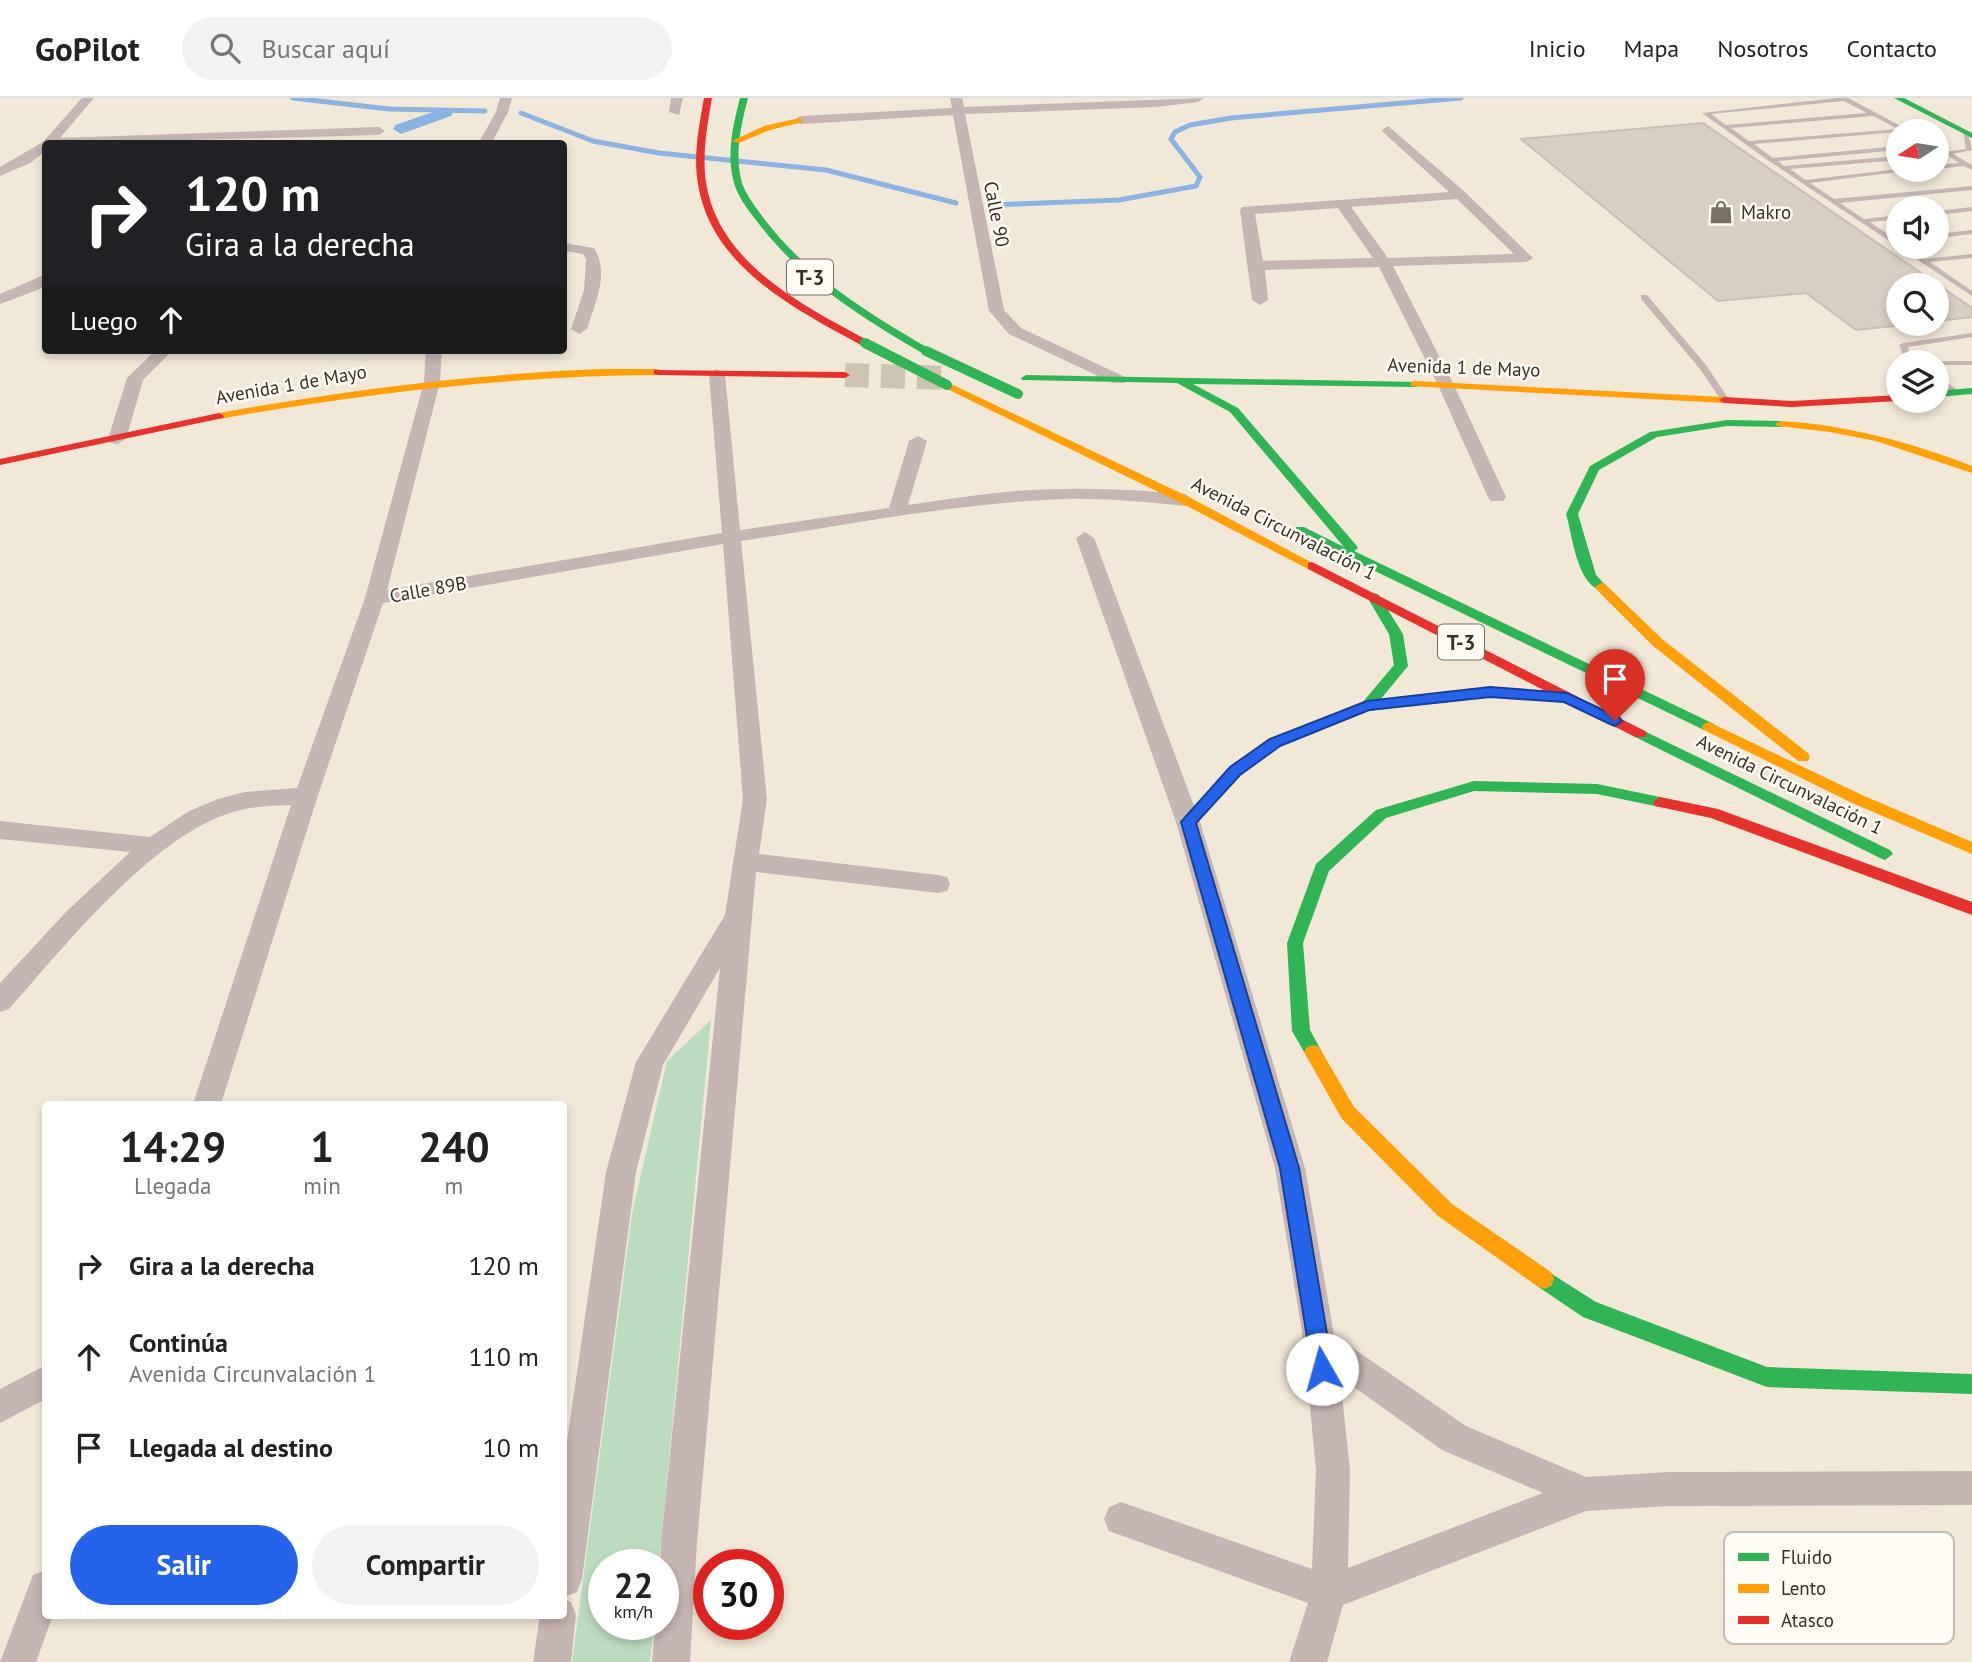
<!DOCTYPE html>
<html lang="es">
<head>
<meta charset="utf-8">
<style>
	body { margin:0; font-family:"PT Sans",sans-serif; background:#f2f2f2; color:#222; height:100vh; display:flex; flex-direction:column; font-size:26px; white-space:nowrap }
	* { box-sizing:border-box; margin:0 }
	p { font-size:23px; color:#767676 }
	.icon { flex:none; width:38px; height:38px; fill:none; stroke:currentColor; stroke-width:2; stroke-linecap:round; stroke-linejoin:round }
	.map { position:relative; flex:1; overflow:hidden }
	.panel { position:absolute; left:42px; top:1003px; width:525px; height:518px; display:flex; flex-direction:column; background:#fff; border-radius:7px; box-shadow:0 4px 10px #0003 }
	.panel>* { flex:none }
	.top-card { position:absolute; left:42px; top:42px; width:525px; height:214px; border-radius:7px; box-shadow:0 4px 10px #0003; background:#202124; color:#fff; overflow:hidden }
	.needle { width:46px; rotate:258deg }
	.buttons { position:absolute; left:1886px; top:21px; display:grid; gap:14px }
	.buttons a { display:grid; place-items:center; width:63px; height:63px; border-radius:50%; background:#fff; box-shadow:0 4px 10px #0003; font-size:35px }
	.speed { position:absolute; left:588px; top:1451px; display:flex; gap:14px; font-size:35px; font-weight:700; text-align:center }
	.speed>* { display:grid; place-content:center; width:91px; height:91px; border-radius:50%; background:#fff; box-shadow:0 4px 10px #0003; line-height:1 }
	.speed small { font-size:18px; font-weight:400 }
	.speed .limit { border:10px solid #d22; background:#fff; color:#111 }
	.pin { position:absolute; display:grid; place-items:center; width:60px; height:60px; color:#fff; margin:-72px -30px; border-radius:50% 50% 50% 0; rotate:-45deg; box-shadow:0 0 7px #0007 }
	.pin .icon { rotate:45deg }
	.me { position:absolute; width:77px; margin:-38px; rotate:353deg; stroke-linejoin:round; filter:drop-shadow(0 0 5px #0008) }
	.turn { display:flex; align-items:center; gap:24px; height:147px; padding:0 28px; font-size:32px }
	.turn .icon { width:91px; height:91px; stroke-width:2.5 }
	.turn b { display:block; font-size:49px; line-height:60px }
	.then { display:flex; align-items:center; height:66px; padding:0 28px; background:#0003; gap:14px; font-size:26px }
	.eta { display:flex; justify-content:space-evenly; align-items:center; height:119px; text-align:center }
	.eta b { font-size:42px; font-weight:700; line-height:49px }
	.button { display:flex; gap:14px; margin-top:auto; padding:14px 28px }
	.button a { flex:1; height:80px; border-radius:42px; background:#2563eb; color:#fff; font-size:28px; font-weight:700; line-height:80px; text-align:center }
	.button a+a { background:#f2f2f2; color:#222 }
	ul { padding:0; list-style:none }
	li { display:flex; align-items:center; gap:21px; height:91px; padding:0 28px }
	li div { flex:1 }
	li b { display:block; font-size:26px }
	li em { font-style:normal }
	header { display:flex; align-items:center; gap:42px; box-sizing:border-box; height:98px; padding:0 35px; background:#fff; border-bottom:2px solid #e0e0e0 }
	header strong { font-size:33px }
	nav { display:flex; gap:38px; margin-inline-start:auto; font-size:24px }
	.search { width:490px; height:63px; background:#f2f2f2; display:flex; align-items:center; gap:18px; box-sizing:border-box; padding:0 24px; border-radius:38px; color:#767676; font-size:26px }
	.map>svg:first-child { display:block }
	.green { fill:#bcdcc0 }
	.lines { fill:none; stroke-linecap:round; stroke-linejoin:round }
	.stream { stroke:#8ab3e2; stroke-width:5 }
	.canal { fill:#8ab3e2; fill-rule:evenodd }
	.building { fill:#d9cec4; stroke:#cabfb5; stroke-width:2 }
	.secondary-tunnel { stroke:#cdc3b3; stroke-width:24; stroke-dasharray:24 12; stroke-linecap:butt }
	.lane { fill:#c5b5b3; fill-rule:evenodd }
	.street { fill:#c5b5b3; fill-rule:evenodd }
	.fast { fill:#30b455; fill-rule:evenodd }
	.slow { fill:#ff9f0a; fill-rule:evenodd }
	.jam { fill:#e5322d; fill-rule:evenodd }
	.fast-bridge { stroke:#30b455; stroke-width:10 }
	.route { fill:#2563eb; stroke:#184099; stroke-width:2 }
	.labels { text-anchor:middle; dominant-baseline:central; stroke-width:5; stroke-linejoin:round; paint-order:stroke }
	.far-poi-label { font-size:19px; fill:#373124; stroke:#fefbf4; text-anchor:start }
	.far-street-label { font-size:19px; fill:#373124; stroke:#fefbf4 }
	.shield { fill:#fefbf4; stroke:#736e62; stroke-width:2 }
	.shield-label { font-size:21px; font-weight:bold; fill:#373124 }
	.key { fill:#fefbf4; stroke:#c2beb6; stroke-width:2 }
	.key-label { font-size:19px; fill:#373124 }
</style>
</head>
<body>
<header>
<strong>GoPilot</strong>
<div class="search"><svg class="icon" aria-label="search" viewBox="0 0 24 24"><circle cx="10" cy="10" r="6"/><path d="M15 15l6 6"/></svg>Buscar aquí</div>
<nav><a>Inicio</a><a>Mapa</a><a>Nosotros</a><a>Contacto</a></nav>
</header>
<div class="map">
<svg width="1972" height="1564" viewBox="0 0 1972 1564">
	<rect width="100%" height="100%" fill="#f2e8d7"/>
	<path class="green" d="M711,922L659,1466H604V1526H654L650,1564H572L632,1116L667,963Z"/>
	<g class="lines">
		<path class="stream" d="M293,0L389,11L485,13
			M521,15L593,43L659,55L826,72L956,105
			M989,107L1119,102L1196,88L1200,79L1171,41L1175,34L1190,27L1231,20L1461,0"/>
		<path class="canal" d="M445,10L453,15L451,18L401,36L393,31L395,27Z"/>
	</g>
	<path class="building" d="M1703,25L1972,210V219L1937,223V187H1899V226H1914L1856,232L1806,195L1718,203L1521,41Z"/>
	<g class="lines">
		<path class="secondary-tunnel" d="M845,277L950,280"/>
		<path class="lane" d="M1837,0H1848L1910,33L1754,46L1773,60L1899,48V52L1778,63L1784,68L1899,58V62L1790,71L1805,82L1899,71L1914,72L1810,85L1834,101L1972,88V92L1840,105L1864,121L1899,117V121L1870,124L1899,144V149H1906L1924,161L1972,156V160L1930,164L1972,193V198L1769,63L1702,15ZM1844,3L1867,15L1726,27L1711,16ZM1873,18L1898,31L1749,43L1731,30Z
			M1963,33L1968,34L1972,52L1953,56L1972,67V72L1964,68L1937,71V67L1959,65L1947,57L1937,59V55L1966,51Z
			M1972,109V113L1937,117V113Z
			M1972,132V136L1937,140V136Z
			M1641,197H1647L1706,267L1730,303L1729,305H1723L1700,271L1641,201Z
			M1972,235V239L1908,249L1911,258L1920,264C1906,264 1904,259 1899,247L1903,245Z
			M1937,263H1972V267H1937V264H1933Z
			M1937,278L1959,293V297H1953L1937,284Z"/>
		<path class="street" d="M82,0H94L60,40L379,29L385,33L379,37L46,46V53L30,65L0,78V69L43,44Z
			M500,0H512L508,14L491,46H478L496,14Z
			M671,0H683L679,17L669,14Z
			M950,0H962L964,9L1204,0L1198,4L1156,9L965,16L1004,212L1021,230L1125,279L1127,282L1125,285H1113L1009,236L989,213L953,17L800,26L794,22L800,18L952,10Z
			M1388,28L1465,94L1533,160L1526,164L1393,168L1454,287L1506,399L1503,403H1491L1488,399L1438,287L1379,169L1265,172L1268,202L1260,207L1252,202L1240,112L1242,109L1449,94L1384,35L1382,32ZM1457,101L1514,156L1388,160L1351,109ZM1338,110L1373,160L1263,163L1255,116Z
			M564,145L594,150C610,175 595,205 587,231L579,236L571,231L584,192L586,161L583,156L564,153Z
			M46,176V187L40,191L0,206V196Z
			M156,252H173L143,282L126,341L117,346L111,345L108,341L127,280Z
			M426,252H442L440,284L387,492L722,435L709,276L717,271L725,276L740,432L889,410L909,343L918,338L927,343L908,407C960,399 1013,391 1065,391C1105,390 1145,393 1185,396L1194,402L1185,408C1144,404 1104,400 1063,401C955,405 848,427 741,443L767,701L759,756L938,777L947,779L950,786L947,793L938,795L756,774L697,1444L690,1564H652L655,1526H663V1466H660L661,1444L720,870L663,967L636,1074L582,1481L577,1494L564,1499V1364L606,1074L636,964L725,817L743,701L723,446L383,505L318,697L221,1006H193L291,707C272,708 251,708 233,714C152,738 65,848 9,911L0,914V885L66,814L130,754L0,741V723L150,739L189,713L218,701L245,694L297,690L365,500L424,284Z
			M1085,434L1094,440L1200,724L1305,1070L1334,1237L1466,1328L1586,1379L1669,1374L1972,1373V1407L1669,1408L1586,1413L1343,1507L1327,1564H1289L1308,1505L1109,1433L1104,1421L1109,1409L1121,1404L1312,1471L1316,1372L1304,1246L1275,1070L1176,724L1076,440ZM1340,1279L1442,1352L1543,1395L1348,1470L1350,1372Z
			M46,1267V1301L0,1325V1291Z
			M46,1472V1517H53L36,1564H0L33,1477Z
			M564,1501L571,1504L576,1517L571,1564H533L540,1517H564Z"/>
		<path class="fast" d="M740,0H748C741,27 734,57 742,85C747,99 757,111 765,122C809,179 868,215 930,251V255H922C861,219 803,183 759,126C750,114 738,100 734,85C726,57 733,27 740,0Z
			M1894,0H1904L1972,35V40Z
			M1026,277L1419,284V288L1415,289L1193,286L1238,310L1356,447L1358,450L1354,453L1714,626L1716,629L1714,632H1704L1296,435V429H1304L1344,449L1230,314L1177,285L1022,282L1021,280Z
			M1972,290V296L1937,299V293Z
			M1727,322L1781,323L1787,326L1781,329L1727,328L1657,339L1599,372L1578,416L1596,477L1607,489L1601,493C1576,484 1573,439 1566,416L1590,368L1650,334Z
			M1373,495L1378,496L1403,536L1408,568L1380,602L1490,589L1551,593L1558,598L1551,603L1490,599L1369,613L1280,648L1240,677L1193,728H1183L1180,724L1183,720L1230,669L1270,640L1362,605L1394,567L1389,536L1367,499Z
			M1640,631L1890,752L1893,756L1885,762L1880,760L1635,639L1633,636Z
			M1474,683L1597,686L1660,699L1667,704L1660,709L1597,696L1474,693L1386,720L1329,773L1303,845L1310,932L1322,954L1319,959L1313,961L1307,959L1292,933L1287,845L1316,766L1376,712Z
			M1544,1171L1596,1204L1767,1269L1972,1276V1296L1767,1289L1583,1219L1537,1188L1534,1181L1537,1174Z"/>
		<path class="slow" d="M800,20L803,24L770,32L739,45L732,43L764,28Z
			M602,271H658L663,274L658,277C510,278 365,295 219,321L214,318L219,315C346,292 473,276 602,271Z
			M1415,283L1724,299L1729,302L1724,305L1411,288V284Z
			M951,286L1189,399L1318,468L1316,471H1308L1181,405L947,291L946,289Z
			M1781,323C1847,327 1910,344 1972,368V375L1876,343L1830,334L1777,328L1775,326Z
			M1601,485L1605,486L1662,541L1808,655L1810,659L1808,663H1798L1652,547L1597,492L1595,489Z
			M1709,624L1862,697L1972,744V756L1852,705L1704,632L1702,629L1704,626Z
			M1313,947L1319,949L1354,1009L1452,1106L1551,1174L1554,1181L1551,1188L1544,1191L1537,1188L1438,1118L1342,1021L1304,954L1307,949Z"/>
		<path class="jam" d="M704,0H712C707,28 702,57 706,85C719,166 804,208 869,243V247H861C795,211 711,169 698,86C693,58 699,28 704,0Z
			M654,272L845,274L850,277L845,280L658,277L654,276Z
			M1899,297V303L1792,309L1724,305L1719,302L1724,299L1792,303Z
			M219,315L224,318L223,320L0,367V361Z
			M1312,464L1645,633L1647,636L1645,639H1635L1308,471V465Z
			M1660,699L1718,711L1972,804V817L1711,720L1655,708L1653,704Z"/>
		<path class="fast-bridge" d="M865,245L947,287
			M926,253L1018,296"/>
	</g>
	<path class="route" d="M1490,589L1567,595L1620,620L1622,623L1615,628L1610,626L1564,604L1490,599L1369,612L1280,648L1240,677L1196,725L1299,1070L1333,1271L1330,1278L1322,1281L1315,1278L1312,1271L1280,1070L1181,724L1230,669L1270,641L1367,603Z"/>
	<defs>
		<g id="shop-bare" transform="scale(1.89)"><path d="M-5-2.5h2.3a2.7 3.5 0 0 1 5.4 0H5L5.5 6h-11ZM-1.5-2.5h3a1.5 2.3 0 0 0-3 0Z" fill="#787163" stroke="#fefbf4" stroke-width="2.5" paint-order="stroke"/></g>
	</defs>
	<g fill-rule="evenodd">
		<use href="#shop-bare" x="1721" y="114"/>
	</g>
	<g class="labels">
		<g class="far-poi-label">
			<text x="1741" y="114">Makro</text>
		</g>
		<g class="far-street-label">
			<text transform="translate(997 116) rotate(79)">Calle 90</text>
			<text transform="translate(1464 269) rotate(2)">Avenida 1 de Mayo</text>
			<text transform="translate(291 286) rotate(-10)">Avenida 1 de Mayo</text>
			<text transform="translate(1284 430) rotate(27)">Avenida Circunvalación 1</text>
			<text transform="translate(428 491) rotate(-10)">Calle 89B</text>
			<text transform="translate(1790 686) rotate(26)">Avenida Circunvalación 1</text>
		</g>
		<g class="shield">
			<rect x="787" y="161.5" width="46" height="35" rx="5"/>
			<rect x="1438" y="526.5" width="46" height="35" rx="5"/>
		</g>
		<g class="shield-label">
			<text x="810" y="179">T-3</text>
			<text x="1461" y="544">T-3</text>
		</g>
	</g>
	<rect x="1724" y="1434" width="230" height="112" rx="10" class="key"/>
	<rect x="1738" y="1455" width="31" height="8" fill="#30b455"/>
	<rect x="1738" y="1486" width="31" height="9" fill="#ff9f0a"/>
	<rect x="1738" y="1518" width="31" height="8" fill="#e5322d"/>
	<g class="key-label">
		<text x="1781" y="1466">Fluido</text>
		<text x="1781" y="1497">Lento</text>
		<text x="1781" y="1529">Atasco</text>
	</g>
</svg>
<div class="buttons">
<a><svg class="needle" viewBox="-14 -14 28 28"><path d="M0-13l5 13h-10z" fill="#e53935"/><path d="M0 13l5-13h-10z" fill="#767676"/></svg></a>
<a><svg class="icon" aria-label="sound" viewBox="0 0 24 24"><path d="M4 9h4l5-4v14l-5-4H4zM17 9q2 3 0 6"/></svg></a>
<a><svg class="icon" aria-label="search" viewBox="0 0 24 24"><circle cx="10" cy="10" r="6"/><path d="M15 15l6 6"/></svg></a>
<a><svg class="icon" aria-label="layers" viewBox="0 0 24 24"><path d="M12 4l9 5-9 5-9-5zM3 14l9 5 9-5"/></svg></a>
</div>
<div class="speed"><div>22<small>km/h</small></div><div class="limit">30</div></div>
<div class="pin" style="left:1615px;top:623px;background:#d93025"><svg class="icon" aria-label="arrive" viewBox="0 0 24 24"><path d="M6 21V4h12l-3 4 3 4H6"/></svg></div>
<svg class="me" style="left:1322px;top:1271px" viewBox="-20 -20 40 40"><circle r="19" fill="#fff"/><path d="M0-13L10 11 0 6-10 11z" fill="#2563eb"/></svg>
<div class="top-card">
<div class="turn"><svg class="icon" aria-label="right" viewBox="0 0 24 24"><path d="M7 20v-9h11M14 6l5 5-5 5"/></svg><div><b>120 m</b>Gira a la derecha</div></div>
<div class="then">Luego<svg class="icon" aria-label="ahead" viewBox="0 0 24 24"><path d="M12 20V5M6 11l6-6 6 6"/></svg></div>
</div>
<section class="panel">
<div class="eta">
<div><b>14:29</b><p>Llegada</p></div>
<div><b>1</b><p>min</p></div>
<div><b>240</b><p>m</p></div>
</div>
<ul>
<li><svg class="icon" aria-label="right" viewBox="0 0 24 24"><path d="M7 20v-9h11M14 6l5 5-5 5"/></svg><div><b>Gira a la derecha</b></div><em>120 m</em></li>
<li><svg class="icon" aria-label="ahead" viewBox="0 0 24 24"><path d="M12 20V5M6 11l6-6 6 6"/></svg><div><b>Continúa</b><p>Avenida Circunvalación 1</p></div><em>110 m</em></li>
<li><svg class="icon" aria-label="arrive" viewBox="0 0 24 24"><path d="M6 21V4h12l-3 4 3 4H6"/></svg><div><b>Llegada al destino</b></div><em>10 m</em></li>
</ul>
<div class="button"><a>Salir</a><a>Compartir</a></div>
</section>
</div>
</body>
</html>
